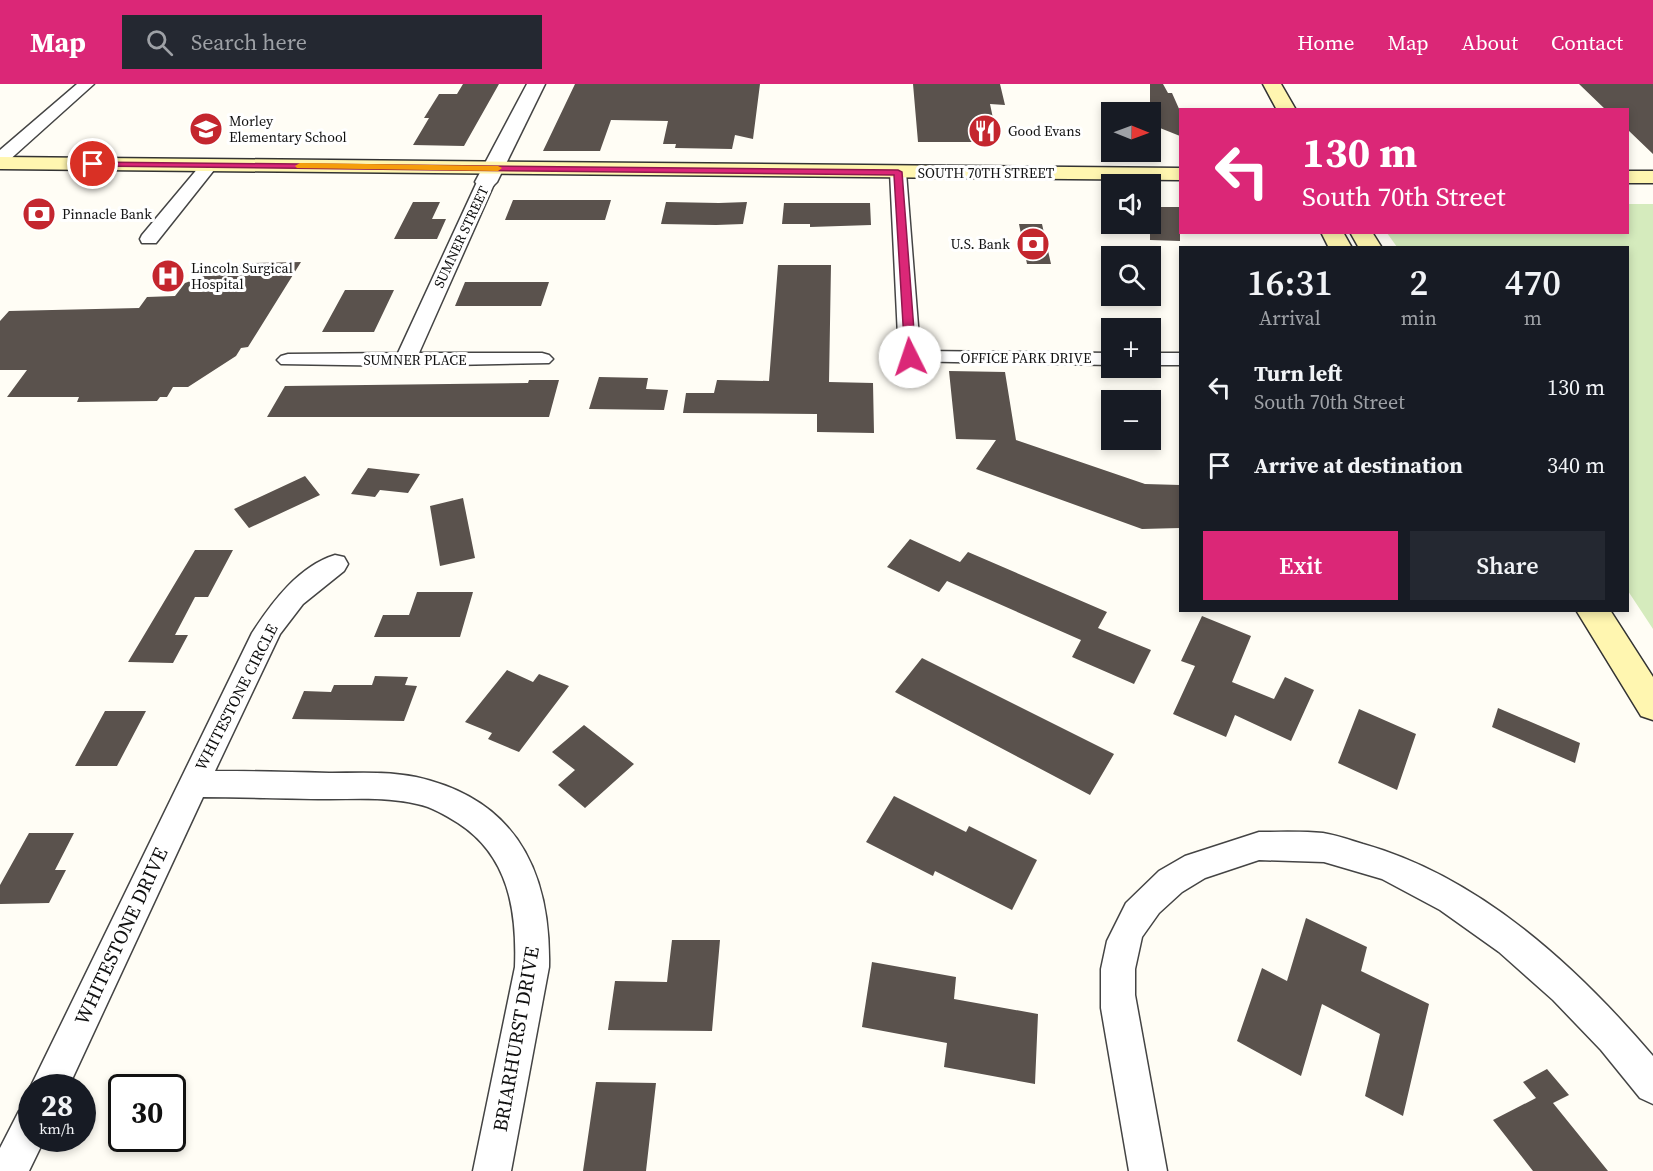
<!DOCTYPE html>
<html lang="en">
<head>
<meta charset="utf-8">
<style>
	body { margin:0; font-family:"Source Serif 4",serif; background:#242831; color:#f1f3f6; height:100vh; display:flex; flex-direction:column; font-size:22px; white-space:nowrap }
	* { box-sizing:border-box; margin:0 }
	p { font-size:20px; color:#9ea1a6 }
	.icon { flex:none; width:33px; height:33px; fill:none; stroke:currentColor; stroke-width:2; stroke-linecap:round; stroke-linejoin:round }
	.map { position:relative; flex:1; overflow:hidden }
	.sheet { position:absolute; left:1179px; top:162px; width:450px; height:366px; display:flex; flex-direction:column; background:#171b24; border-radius:0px; box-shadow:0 3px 9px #0003 }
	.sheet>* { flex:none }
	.top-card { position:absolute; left:1179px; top:24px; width:450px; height:126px; border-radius:0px; box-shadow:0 3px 9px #0003; background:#db2777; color:#fff; overflow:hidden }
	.needle { width:39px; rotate:91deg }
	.tools { position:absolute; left:1101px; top:18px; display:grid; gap:12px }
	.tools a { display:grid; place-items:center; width:60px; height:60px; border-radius:0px; background:#171b24; box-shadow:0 3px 9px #0003; font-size:30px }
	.speed { position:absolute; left:18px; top:990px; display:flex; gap:12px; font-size:30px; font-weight:700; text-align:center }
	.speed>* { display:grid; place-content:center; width:78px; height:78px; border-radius:50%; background:#171b24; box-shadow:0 3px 9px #0003; line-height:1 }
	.speed small { font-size:15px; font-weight:400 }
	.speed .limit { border:3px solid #111; border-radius:9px; background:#fff; color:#111 }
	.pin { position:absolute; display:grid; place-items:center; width:51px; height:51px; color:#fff; margin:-26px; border:3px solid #fff; border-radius:50%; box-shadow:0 2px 6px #0007 }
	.me { position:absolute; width:66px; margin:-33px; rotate:356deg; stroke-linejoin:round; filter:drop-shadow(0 0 4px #0008) }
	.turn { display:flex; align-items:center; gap:21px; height:126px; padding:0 24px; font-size:27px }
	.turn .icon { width:78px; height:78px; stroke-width:2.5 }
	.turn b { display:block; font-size:42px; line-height:51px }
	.eta { display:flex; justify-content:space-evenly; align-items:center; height:102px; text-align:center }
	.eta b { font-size:36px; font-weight:600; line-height:42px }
	.button { display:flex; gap:12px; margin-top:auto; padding:12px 24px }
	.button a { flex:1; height:69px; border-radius:0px; background:#db2777; color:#fff; font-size:24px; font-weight:600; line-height:69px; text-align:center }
	.button a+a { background:#242831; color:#f1f3f6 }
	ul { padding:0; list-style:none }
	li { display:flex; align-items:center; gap:18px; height:78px; padding:0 24px }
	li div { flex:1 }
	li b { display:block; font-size:22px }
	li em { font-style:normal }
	header { display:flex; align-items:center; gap:36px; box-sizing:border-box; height:84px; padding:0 30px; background:#db2777; color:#fff }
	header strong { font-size:28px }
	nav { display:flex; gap:33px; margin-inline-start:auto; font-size:21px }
	.search { width:420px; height:54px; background:#242831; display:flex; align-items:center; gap:15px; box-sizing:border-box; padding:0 21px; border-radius:0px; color:#9ea1a6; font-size:22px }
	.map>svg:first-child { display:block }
	.green { fill:#d5ebbd }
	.building { fill:#5a524d }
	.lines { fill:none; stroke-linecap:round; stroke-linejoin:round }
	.minor-casing { stroke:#444; stroke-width:3 }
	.tertiary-casing { stroke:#444; stroke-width:3 }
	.secondary-casing { stroke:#333; stroke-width:3 }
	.minor { fill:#fff; fill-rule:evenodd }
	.tertiary { fill:#fff; fill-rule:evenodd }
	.secondary { fill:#fff6b0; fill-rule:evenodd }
	.route { fill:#db2777; stroke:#8e194d; stroke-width:1.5 }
	.slow { fill:#f59e0b }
	.labels { text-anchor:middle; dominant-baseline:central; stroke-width:6; stroke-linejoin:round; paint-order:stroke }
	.far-poi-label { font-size:14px; fill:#111; stroke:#fff; text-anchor:start }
	.far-street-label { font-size:14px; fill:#111; stroke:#fff }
	.street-label { font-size:16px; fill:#111; stroke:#fff }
	.near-street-label { font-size:20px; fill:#111; stroke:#fff }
</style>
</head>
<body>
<header>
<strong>Map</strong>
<div class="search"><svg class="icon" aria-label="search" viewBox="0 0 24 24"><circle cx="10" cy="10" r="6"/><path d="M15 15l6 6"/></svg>Search here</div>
<nav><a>Home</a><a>Map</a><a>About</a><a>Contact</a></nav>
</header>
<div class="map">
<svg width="1653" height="1087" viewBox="0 0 1653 1087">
	<rect width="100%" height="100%" fill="#fffdf5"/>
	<path class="green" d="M1628,120H1653V545L1628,507V164L1397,163L1387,149L1628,148Z"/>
	<path class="building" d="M463,0H499L464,62L413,61L429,34H424L439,10H457Z
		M575,0H760L753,55L735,51L732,65L675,64L676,60H663L668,37L611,36L600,67H543Z
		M913,0H1000L1005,21L990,20L998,58H918Z
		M1150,0H1163L1168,9H1172L1180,27V52L1150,40Z
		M1579,0H1653V70L1628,46V26H1606Z
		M513,116H611L605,136H505Z
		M413,118H440L432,135H446L437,155H394Z
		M666,118L719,119L747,118L743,140L716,141L661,140Z
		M784,119H870L871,141L810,143V140H782Z
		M1150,123H1180V157L1150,156Z
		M1019,140H1042L1051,180H1027Z
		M301,178L248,263L241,264L236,272L188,303H173L167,313H160L157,317L77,318L79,313H7L27,286H0V237L9,227L139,224L147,213L175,212L185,199L199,194L203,189H214L222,184L252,179Z
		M778,181H831L829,298L873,299L874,349L817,348V330L683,329L686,309H714L717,296L769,297Z
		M465,198H549L541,222H455Z
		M345,206H394L374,248H322Z
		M949,287L1005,288L1016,356L1145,400L1180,401V444L1142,445L976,385L996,356L956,355Z
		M599,293L648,294L646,305L668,306L664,326L589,325Z
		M529,296H559L549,333H267L285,302L528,299Z
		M368,384L420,390L408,409L380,406L375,413L351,410Z
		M305,392L320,411L249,444L234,425Z
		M463,414L475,474L440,482L430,422Z
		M910,455L960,478L968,468L1107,528L1098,544L1151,566L1134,600L1072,573L1081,556L947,497L939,508L887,483Z
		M195,466H233L208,513H195L175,551H188L173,579L128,578Z
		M417,508H473L460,553H374L383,531H409Z
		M1202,532L1251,552L1232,598L1274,615L1285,593L1314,606L1291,657L1235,631L1226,653L1173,630L1195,582L1181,577Z
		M922,574L1114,670L1090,711L895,608Z
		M507,586L533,598L539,590L569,602L519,668L488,655L492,649L465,638Z
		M375,592L408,593L405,601L417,602L404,637L292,635L304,607L331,608L334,601H372Z
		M1498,624L1580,659L1575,679L1492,643Z
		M1359,625L1416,650L1397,706L1338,679Z
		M105,627H146L117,682H75Z
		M584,641L634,680L585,724L558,701L575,686L552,668Z
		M894,712L966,748L969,742L1037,776L1012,826L935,787L933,792L866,758Z
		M29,749H74L55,786H66L49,819L0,820V801Z
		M1306,834L1367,863L1361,887L1429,920L1403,1032L1365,1012L1380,950L1322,920L1301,992L1237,957L1262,884L1287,897Z
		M672,856H720L712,947L608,946L615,897L667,898Z
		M872,878L956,893L954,915L1038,930L1035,1000L944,983L947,959L862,943Z
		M1547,985L1569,1011L1553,1019L1608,1087H1533L1493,1036L1536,1014L1523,998Z
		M596,998L656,999L646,1087H583Z"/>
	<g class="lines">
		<g class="minor-casing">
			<path id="minor" d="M77,0H94L6,79L0,80V66Z
				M210,76L218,81L156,159H142L140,155L142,151L204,77Z
				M898,83L904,84L906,88L920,267L1112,269V281L903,277L899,273L890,88L892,84Z
				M486,93L492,94L495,98L419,269H542L549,271L553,275L549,279L405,282L281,280L277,276L281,272L288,270L398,269L477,98L480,94Z
				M1150,269H1180V281H1150Z
				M335,471L344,473L348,480L344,487L303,520L280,550L215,687C253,687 291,688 329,689C358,689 387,687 416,693C516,715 551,788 549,883L511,1087H473L515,883C517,827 509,772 458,739C445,731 432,723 417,720C388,713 359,715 330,715C288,715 245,713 203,713L68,1004H32V1007L30,1004L252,549C272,518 299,482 335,471Z
				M1259,748C1280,748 1303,747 1323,749C1336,751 1350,756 1363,760C1480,793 1576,882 1653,972V1020L1640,1014L1601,966L1553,916L1499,868L1440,826L1382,795L1324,778L1259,776L1205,794L1182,808L1159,829L1142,853L1135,885V911L1167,1087H1129L1101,924V885L1107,857L1126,819L1159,787L1185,772Z
				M32,1021V1054H45L29,1087H0V1064L19,1027Z"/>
		</g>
		<g class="tertiary-casing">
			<path id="tertiary" d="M527,0H545L497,98L493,102L486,104L479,102L475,98Z"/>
		</g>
		<g class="secondary-casing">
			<path id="secondary" d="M1263,0H1281L1296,26H1277Z
				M0,73L1180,84V96L0,85Z
				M1628,87H1653V99H1628Z
				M1321,148H1343L1352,164H1329Z
				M1350,148H1372L1382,164H1359Z
				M1576,526H1610L1653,593V636L1641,632Z"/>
		</g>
		<use href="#minor" class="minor"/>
		<use href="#tertiary" class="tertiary"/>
		<use href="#secondary" class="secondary"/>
	</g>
	<path class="route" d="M90,78L898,86L902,88L916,273L910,277L905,273L894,91L93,82L89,80Z"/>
	<path class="slow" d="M300,79L498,82L502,84L498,87L297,84L295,82Z"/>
	<defs>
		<g id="school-disc" transform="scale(1.725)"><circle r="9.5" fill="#c4262e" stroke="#fff"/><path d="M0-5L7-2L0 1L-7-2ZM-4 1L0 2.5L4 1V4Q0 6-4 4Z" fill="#fff"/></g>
		<g id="restaurant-disc" transform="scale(1.725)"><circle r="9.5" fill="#c4262e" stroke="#fff"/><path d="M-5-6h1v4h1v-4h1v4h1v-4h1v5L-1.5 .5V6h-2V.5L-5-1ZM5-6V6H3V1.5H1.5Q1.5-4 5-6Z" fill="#fff"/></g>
		<g id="bank-disc" transform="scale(1.725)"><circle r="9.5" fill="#c4262e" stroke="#fff"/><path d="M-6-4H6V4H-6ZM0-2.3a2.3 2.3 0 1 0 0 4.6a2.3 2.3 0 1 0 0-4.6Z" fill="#fff"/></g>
		<g id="hospital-disc" transform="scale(1.725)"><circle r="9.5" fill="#c4262e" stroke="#fff"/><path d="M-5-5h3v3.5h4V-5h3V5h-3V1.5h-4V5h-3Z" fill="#fff"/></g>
	</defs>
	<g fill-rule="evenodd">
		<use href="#school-disc" x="206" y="45"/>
		<use href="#restaurant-disc" x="985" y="47"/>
		<use href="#bank-disc" x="39" y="130"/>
		<use href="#bank-disc" x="1033" y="160"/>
		<use href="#hospital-disc" x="168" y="192"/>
	</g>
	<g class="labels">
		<g class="far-poi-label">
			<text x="229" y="37">Morley<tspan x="229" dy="16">Elementary School</tspan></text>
			<text x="1008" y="47">Good Evans</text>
			<text x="62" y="130">Pinnacle Bank</text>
			<text x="1010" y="160" text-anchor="end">U.S. Bank</text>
			<text x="191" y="184">Lincoln Surgical<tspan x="191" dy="16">Hospital</tspan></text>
		</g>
		<g class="far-street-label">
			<text x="986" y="89">SOUTH 70TH STREET</text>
			<text transform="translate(461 153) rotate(-65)">SUMNER STREET</text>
			<text x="1026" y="274">OFFICE PARK DRIVE</text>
			<text x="415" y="276">SUMNER PLACE</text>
		</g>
		<g class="street-label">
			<text transform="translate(236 613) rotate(-63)">WHITESTONE CIRCLE</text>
		</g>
		<g class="near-street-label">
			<text transform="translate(121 852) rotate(-65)">WHITESTONE DRIVE</text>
			<text transform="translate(516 955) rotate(-80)">BRIARHURST DRIVE</text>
		</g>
	</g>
</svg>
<div class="tools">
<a><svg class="needle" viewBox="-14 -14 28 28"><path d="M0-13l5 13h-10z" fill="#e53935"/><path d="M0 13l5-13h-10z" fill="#9ea1a6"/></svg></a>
<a><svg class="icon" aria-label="sound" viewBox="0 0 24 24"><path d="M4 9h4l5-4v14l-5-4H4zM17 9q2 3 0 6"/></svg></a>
<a><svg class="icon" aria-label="search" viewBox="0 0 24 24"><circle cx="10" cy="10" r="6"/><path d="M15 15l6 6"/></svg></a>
<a>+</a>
<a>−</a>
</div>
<div class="speed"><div>28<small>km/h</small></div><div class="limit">30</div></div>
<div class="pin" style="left:93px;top:80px;background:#d93025"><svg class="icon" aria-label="arrive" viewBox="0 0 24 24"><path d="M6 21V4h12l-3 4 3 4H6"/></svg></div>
<svg class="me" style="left:910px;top:273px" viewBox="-20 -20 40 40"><circle r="19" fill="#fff"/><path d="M0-13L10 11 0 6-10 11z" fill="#db2777"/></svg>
<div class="top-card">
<div class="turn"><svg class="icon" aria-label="left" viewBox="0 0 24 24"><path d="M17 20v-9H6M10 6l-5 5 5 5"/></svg><div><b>130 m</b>South 70th Street</div></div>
</div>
<section class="sheet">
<div class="eta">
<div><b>16:31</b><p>Arrival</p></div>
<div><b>2</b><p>min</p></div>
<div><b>470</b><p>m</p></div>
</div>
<ul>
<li><svg class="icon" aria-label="left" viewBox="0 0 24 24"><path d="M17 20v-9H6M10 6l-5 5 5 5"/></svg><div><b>Turn left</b><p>South 70th Street</p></div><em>130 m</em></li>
<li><svg class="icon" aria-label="arrive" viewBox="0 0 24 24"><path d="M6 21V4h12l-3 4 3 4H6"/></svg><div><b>Arrive at destination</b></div><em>340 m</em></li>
</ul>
<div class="button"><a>Exit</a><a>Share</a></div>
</section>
</div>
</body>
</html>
